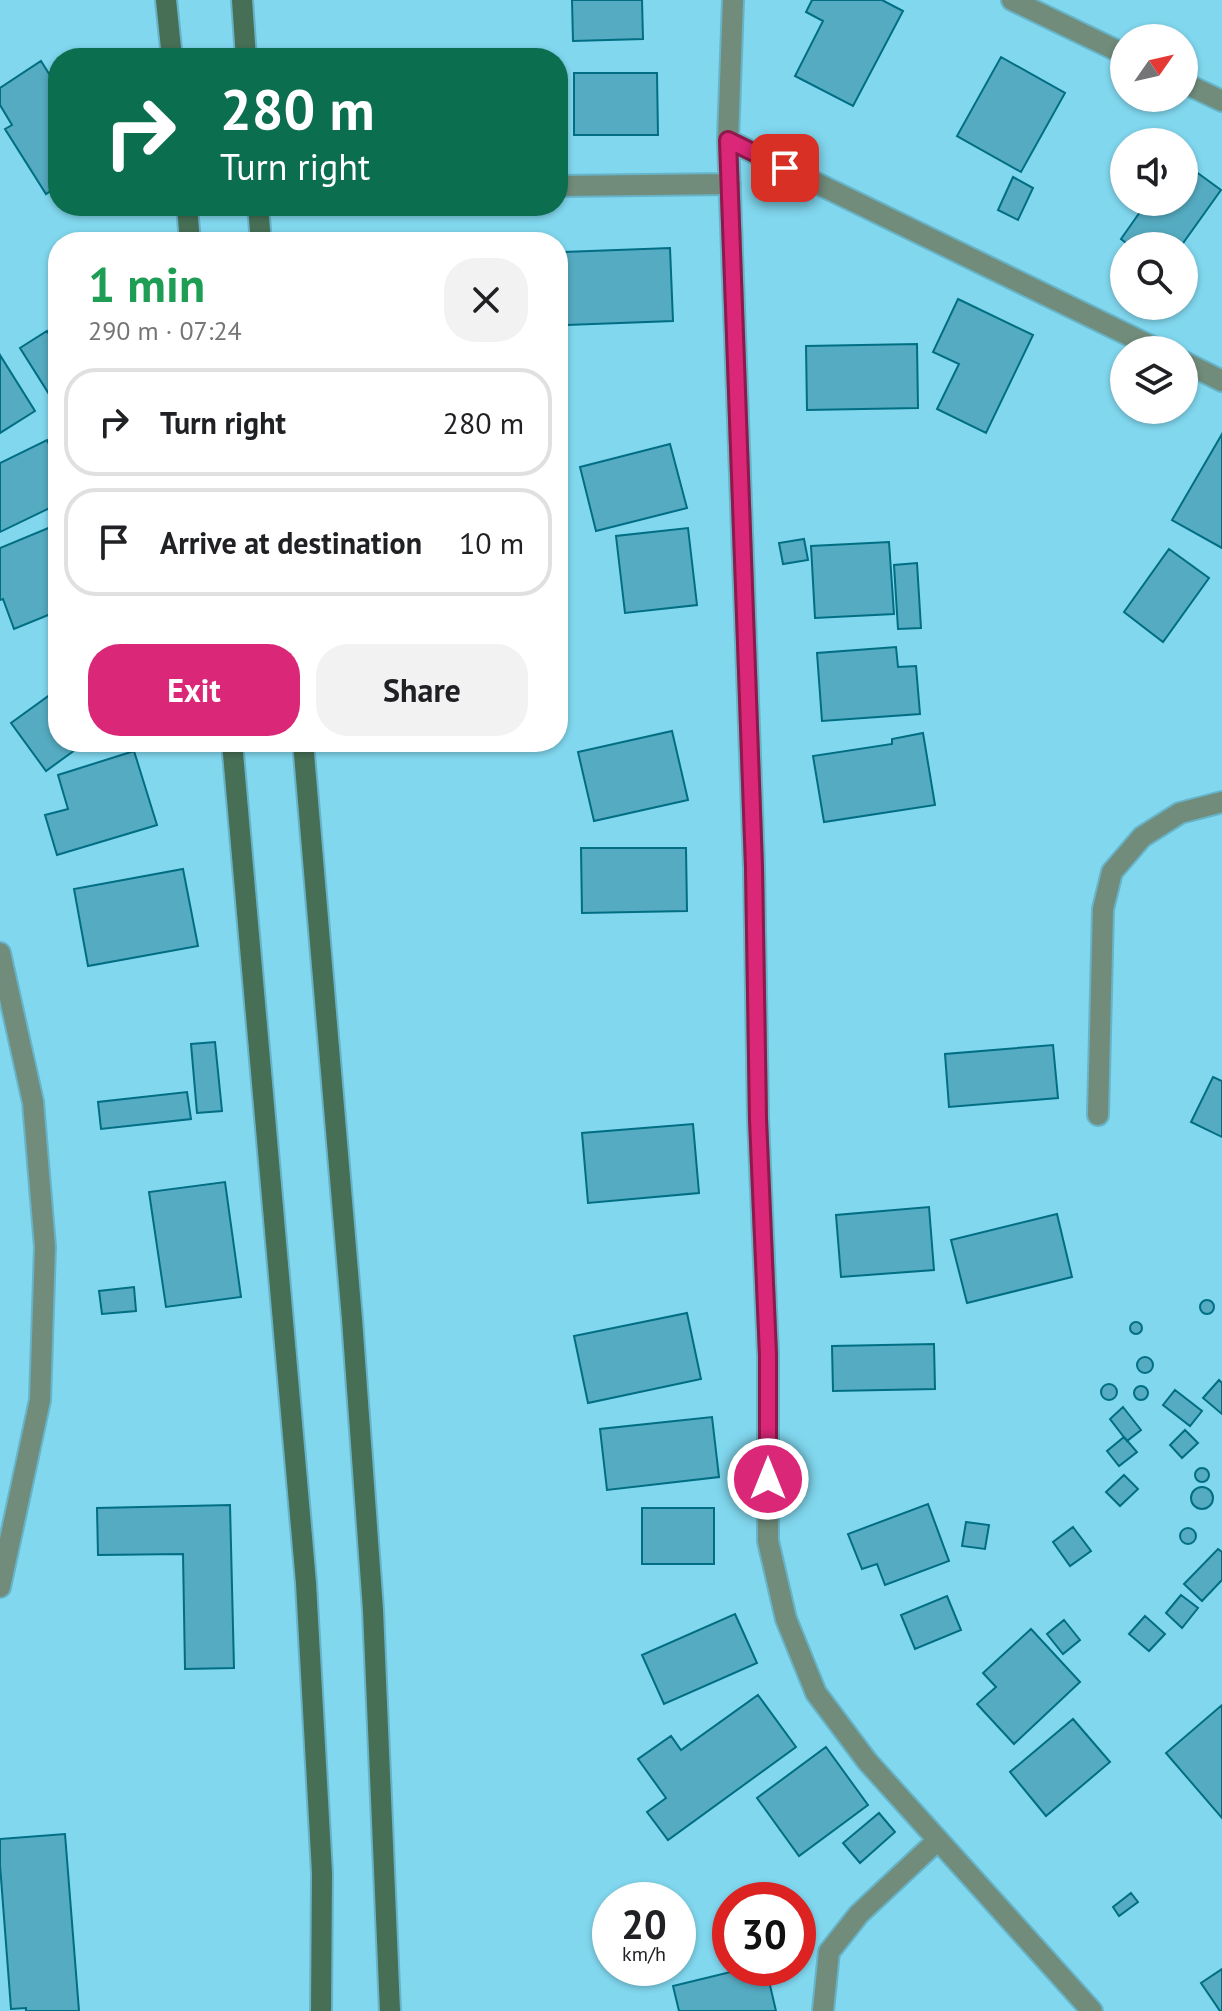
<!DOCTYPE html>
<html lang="en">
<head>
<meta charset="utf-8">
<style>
	body { margin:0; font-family:"PT Sans",sans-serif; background:#f2f2f2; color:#202124; height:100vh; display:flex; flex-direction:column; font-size:30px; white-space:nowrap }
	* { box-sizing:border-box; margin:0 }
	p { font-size:26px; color:#757577 }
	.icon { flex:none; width:44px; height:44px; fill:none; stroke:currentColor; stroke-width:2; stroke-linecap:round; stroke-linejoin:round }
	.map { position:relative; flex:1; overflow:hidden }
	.drawer { position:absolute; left:48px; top:232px; width:520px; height:520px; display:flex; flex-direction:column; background:#fff; border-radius:32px; box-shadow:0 2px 6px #0004 }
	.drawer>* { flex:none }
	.top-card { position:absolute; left:48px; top:48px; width:520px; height:168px; border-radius:32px; box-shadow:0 2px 6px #0004; background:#0b6e4f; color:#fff; overflow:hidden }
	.needle { width:52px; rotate:56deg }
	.buttons { position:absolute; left:1110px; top:24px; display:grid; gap:16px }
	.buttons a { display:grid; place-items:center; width:88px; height:88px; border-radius:50%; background:#fff; box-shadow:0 2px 6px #0004; font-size:40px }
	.speed { position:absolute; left:592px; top:1882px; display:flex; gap:16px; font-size:40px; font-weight:700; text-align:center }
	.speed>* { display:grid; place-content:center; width:104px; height:104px; border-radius:50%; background:#fff; box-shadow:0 2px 6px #0004; line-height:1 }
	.speed small { font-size:20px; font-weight:400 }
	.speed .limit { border:12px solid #d22; background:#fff; color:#111 }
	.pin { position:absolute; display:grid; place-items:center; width:68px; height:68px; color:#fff; margin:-34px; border-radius:16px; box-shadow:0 4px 12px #0006 }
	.me { position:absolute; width:88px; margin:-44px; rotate:0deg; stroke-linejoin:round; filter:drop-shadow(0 0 6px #0008) }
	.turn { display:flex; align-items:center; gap:28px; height:168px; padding:0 40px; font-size:36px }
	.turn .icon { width:104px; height:104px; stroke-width:2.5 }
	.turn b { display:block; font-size:56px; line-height:68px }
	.round { display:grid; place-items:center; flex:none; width:84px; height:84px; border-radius:32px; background:#f2f2f2 }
	.head { display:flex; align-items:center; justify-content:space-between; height:136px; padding:0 40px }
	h1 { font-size:48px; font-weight:700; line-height:60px; color:#1e9e55 }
	.cta { display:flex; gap:16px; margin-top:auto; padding:16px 40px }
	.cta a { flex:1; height:92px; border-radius:32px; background:#db2777; color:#fff; font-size:32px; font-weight:700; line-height:92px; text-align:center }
	.cta a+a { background:#f2f2f2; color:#202124 }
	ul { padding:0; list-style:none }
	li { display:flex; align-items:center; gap:24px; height:108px; margin:0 16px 12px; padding:0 24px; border:4px solid #e0e0e0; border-radius:32px }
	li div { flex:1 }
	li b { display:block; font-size:30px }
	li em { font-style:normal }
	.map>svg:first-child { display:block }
	.building { fill:#55abc1; stroke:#016e84; stroke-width:2 }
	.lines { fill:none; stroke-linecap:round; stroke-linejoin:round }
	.minor-casing { stroke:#67b4c8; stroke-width:24 }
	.tertiary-casing { stroke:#67b4c8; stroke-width:24 }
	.secondary-casing { stroke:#67b4c8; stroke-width:24 }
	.minor { stroke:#718c7b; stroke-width:20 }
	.tertiary { stroke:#718c7b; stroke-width:20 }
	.secondary { stroke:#466f56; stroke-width:20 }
	.route-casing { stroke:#8e194d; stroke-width:20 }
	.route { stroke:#db2777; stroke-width:14 }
</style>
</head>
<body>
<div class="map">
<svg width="1222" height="2011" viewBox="0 0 1222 2011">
	<rect width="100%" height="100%" fill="#81d7ee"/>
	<path class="building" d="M572,0H642L643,39L573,41Z
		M812,0H882L903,11L853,106L795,76L823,21L806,12Z
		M314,51H370V58H314Z
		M1001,57L1065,93L1021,172L957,136Z
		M41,61L58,88V186L46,194L5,129L12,125L0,105V88Z
		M574,73H657L658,135H574Z
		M1184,163L1221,190L1181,246H1130L1121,239L1147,202H1184Z
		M1013,177L1033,188L1018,220L998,210Z
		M670,248L673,321L567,325L564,252Z
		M958,299L1033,335L986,433L937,409L959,364L933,352Z
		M47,331L58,349V388L49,394L20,348Z
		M917,344L918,408L807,410L806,346Z
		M0,355L35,411L0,433Z
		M1222,434V548L1172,520Z
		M47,440L58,463V504L0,532V463Z
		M670,444L687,508L596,531L580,467Z
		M58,524V611L14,629L3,599L0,600V548Z
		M688,528L697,605L625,613L616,536Z
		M804,539L808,560L783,564L779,543Z
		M889,542L894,614L815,618L811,546Z
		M1169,549L1209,578L1163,642L1124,612Z
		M917,563L921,628L898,629L894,565Z
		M896,647L898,667L916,666L920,714L822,721L817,653Z
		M58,689V742H86L46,771L11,723Z
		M672,731L688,800L594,821L578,752Z
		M923,733L935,805L824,822L813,756L892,744V739Z
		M134,751L157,825L57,855L45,815L68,809L58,775Z
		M581,848H686L687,911L582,913Z
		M183,869L198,946L88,966L74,889Z
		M215,1042L222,1111L197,1113L191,1044Z
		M1053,1045L1058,1098L949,1107L945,1054Z
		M1213,1077L1222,1081V1137L1191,1122Z
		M187,1092L191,1119L101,1129L98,1102Z
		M693,1124L699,1193L588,1203L582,1133Z
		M225,1182L241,1297L166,1307L149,1192Z
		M929,1207L934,1270L841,1277L836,1215Z
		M1057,1214L1072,1277L967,1303L951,1240Z
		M134,1287L136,1311L102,1314L99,1291Z
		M1200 1307a7 7 0 1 1 14 0a7 7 0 1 1-14 0Z
		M687,1313L701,1379L588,1403L574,1336Z
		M1130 1328a6 6 0 1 1 12 0a6 6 0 1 1-12 0Z
		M934,1344L935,1389L833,1391L832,1346Z
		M1137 1365a8 8 0 1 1 16 0a8 8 0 1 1-16 0Z
		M1219,1380L1222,1383V1414L1203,1398Z
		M1101 1392a8 8 0 1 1 16 0a8 8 0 1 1-16 0Z
		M1134 1393a7 7 0 1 1 14 0a7 7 0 1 1-14 0Z
		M1175,1390L1202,1411L1190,1426L1163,1405Z
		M1123,1407L1141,1430L1127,1441L1110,1419Z
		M712,1417L719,1477L607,1490L600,1429Z
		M1185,1430L1198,1443L1182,1458L1170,1445Z
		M1124,1437L1137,1452L1119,1466L1107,1451Z
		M1195 1475a7 7 0 1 1 14 0a7 7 0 1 1-14 0Z
		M1124,1475L1138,1489L1120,1506L1106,1492Z
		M1191 1498a11 11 0 1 1 22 0a11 11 0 1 1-22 0Z
		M928,1504L949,1561L885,1585L877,1564L862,1569L848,1534Z
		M230,1505L234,1668L185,1669L183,1554L98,1555L97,1508Z
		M642,1508H714V1564H642Z
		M966,1522L989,1525L985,1549L962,1546Z
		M1073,1527L1091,1551L1070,1566L1053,1542Z
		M1180 1536a8 8 0 1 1 16 0a8 8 0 1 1-16 0Z
		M1218,1549L1222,1552V1580L1202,1601L1184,1584Z
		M1181,1595L1198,1608L1182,1628L1166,1613Z
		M947,1596L961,1630L915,1649L901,1615Z
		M735,1614L757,1663L664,1704L642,1655Z
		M1145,1616L1165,1634L1149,1651L1129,1634Z
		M1064,1620L1080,1640L1063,1654L1047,1634Z
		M1031,1629L1080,1682L1014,1744L977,1704L996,1687L983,1673Z
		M758,1695L796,1747L668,1840L647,1812L666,1798L638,1759L671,1736L681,1750Z
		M1222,1705V1818L1166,1753Z
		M1073,1719L1110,1762L1046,1816L1010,1772Z
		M826,1747L868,1805L799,1856L757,1798Z
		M879,1813L895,1832L860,1863L843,1843Z
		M65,1834L79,2011H26V2008L11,2009L0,1865V1839Z
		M1131,1893L1138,1902L1119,1916L1113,1907Z
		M747,1968H766L776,2011H679L673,1986Z
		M1222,1969V2011H1220L1201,1983Z"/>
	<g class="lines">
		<g class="minor-casing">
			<path id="minor" d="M733,0L728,140L754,867L758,1119L768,1355V1541L786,1619L816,1693L867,1761L1092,2011
				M728,140L1159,350
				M558,186L730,184
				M1184,362L1222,381
				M0,953L33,1102L45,1247L40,1400L0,1587
				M1098,1115L1103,909L1112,872L1142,837L1180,813L1222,802
				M823,2011L829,1952L859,1914L938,1840"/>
		</g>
		<g class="tertiary-casing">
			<path id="tertiary" d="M1012,0L1124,54
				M1184,83L1222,101"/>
		</g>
		<g class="secondary-casing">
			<path id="secondary" d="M166,0L172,58
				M242,0L246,58
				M187,206L190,242
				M258,206L261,242
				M232,742L306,1583L322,1873L321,2011
				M303,742L352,1319L373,1610L390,2011"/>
		</g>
		<use href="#minor" class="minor"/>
		<use href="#tertiary" class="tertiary"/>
		<use href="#secondary" class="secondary"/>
	</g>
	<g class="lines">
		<g class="route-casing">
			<path id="route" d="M768,1479V1355L758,1119L754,867L728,140L785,168"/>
		</g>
		<use href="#route" class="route"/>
	</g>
</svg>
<div class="buttons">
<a><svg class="needle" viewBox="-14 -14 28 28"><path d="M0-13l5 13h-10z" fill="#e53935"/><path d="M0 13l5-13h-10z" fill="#757577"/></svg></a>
<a><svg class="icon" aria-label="sound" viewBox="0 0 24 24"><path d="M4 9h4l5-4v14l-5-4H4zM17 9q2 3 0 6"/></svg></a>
<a><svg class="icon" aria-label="search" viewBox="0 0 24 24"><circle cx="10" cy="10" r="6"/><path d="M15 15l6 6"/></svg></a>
<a><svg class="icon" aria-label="layers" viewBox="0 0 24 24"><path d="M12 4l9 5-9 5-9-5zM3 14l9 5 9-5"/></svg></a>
</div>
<div class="speed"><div>20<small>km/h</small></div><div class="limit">30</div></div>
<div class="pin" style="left:785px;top:168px;background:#d93025"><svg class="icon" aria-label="arrive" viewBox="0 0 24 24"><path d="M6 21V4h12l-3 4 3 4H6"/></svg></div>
<svg class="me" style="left:768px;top:1479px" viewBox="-20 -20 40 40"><circle r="17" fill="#db2777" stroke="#fff" stroke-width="3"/><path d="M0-11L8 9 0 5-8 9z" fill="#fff"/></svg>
<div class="top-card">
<div class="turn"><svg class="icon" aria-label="right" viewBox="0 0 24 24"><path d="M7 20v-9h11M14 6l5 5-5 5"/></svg><div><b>280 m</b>Turn right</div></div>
</div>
<section class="drawer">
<div class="head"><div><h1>1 min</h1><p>290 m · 07:24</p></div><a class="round"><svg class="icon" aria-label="close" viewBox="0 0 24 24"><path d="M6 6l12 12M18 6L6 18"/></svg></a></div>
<ul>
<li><svg class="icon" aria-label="right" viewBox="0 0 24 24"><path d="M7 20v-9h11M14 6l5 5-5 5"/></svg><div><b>Turn right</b></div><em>280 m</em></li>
<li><svg class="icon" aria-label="arrive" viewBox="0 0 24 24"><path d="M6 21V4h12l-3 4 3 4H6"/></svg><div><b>Arrive at destination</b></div><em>10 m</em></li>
</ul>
<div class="cta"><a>Exit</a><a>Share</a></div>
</section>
</div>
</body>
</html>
